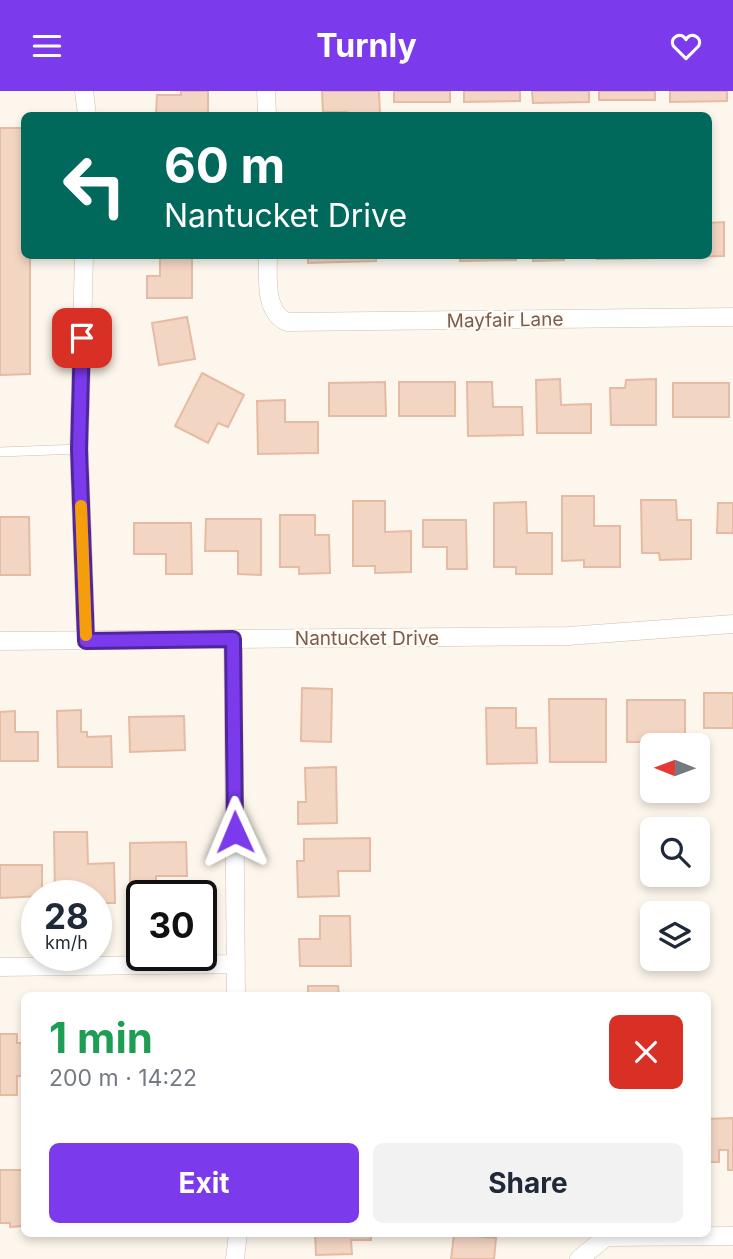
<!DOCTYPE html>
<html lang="en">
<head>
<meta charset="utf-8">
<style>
	body { margin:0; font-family:Inter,sans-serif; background:#f2f2f3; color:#1f2937; height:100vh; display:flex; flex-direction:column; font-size:26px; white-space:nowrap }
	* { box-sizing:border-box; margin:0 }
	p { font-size:23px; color:#747a83 }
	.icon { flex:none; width:38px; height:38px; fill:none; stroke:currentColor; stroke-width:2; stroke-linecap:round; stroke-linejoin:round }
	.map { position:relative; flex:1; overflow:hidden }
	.panel { position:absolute; left:21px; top:901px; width:690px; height:245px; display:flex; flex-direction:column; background:#fff; border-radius:10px; box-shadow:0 4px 10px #0003 }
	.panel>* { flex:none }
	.guide { position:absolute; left:21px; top:21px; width:691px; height:147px; border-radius:10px; box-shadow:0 4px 10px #0003; background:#00695c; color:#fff; overflow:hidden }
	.needle { width:46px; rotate:271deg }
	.controls { position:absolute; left:640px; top:642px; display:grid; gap:14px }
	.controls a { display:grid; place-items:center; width:70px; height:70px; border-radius:10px; background:#fff; box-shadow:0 4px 10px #0003; font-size:35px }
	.speed { position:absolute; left:21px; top:789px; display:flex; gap:14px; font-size:35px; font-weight:700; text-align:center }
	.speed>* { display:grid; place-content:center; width:91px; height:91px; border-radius:50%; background:#fff; box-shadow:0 4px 10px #0003; line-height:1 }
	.speed small { font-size:18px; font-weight:400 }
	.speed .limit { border:4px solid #111; border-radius:10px; background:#fff; color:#111 }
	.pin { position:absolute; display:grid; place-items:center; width:60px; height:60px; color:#fff; margin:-30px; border-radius:14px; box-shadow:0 4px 10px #0006 }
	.me { position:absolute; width:77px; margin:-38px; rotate:359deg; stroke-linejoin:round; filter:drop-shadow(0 0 5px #0008) }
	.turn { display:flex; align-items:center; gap:24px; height:147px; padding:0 28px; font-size:32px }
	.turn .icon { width:91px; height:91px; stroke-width:2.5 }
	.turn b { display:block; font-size:49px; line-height:60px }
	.round { display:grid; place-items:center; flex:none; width:74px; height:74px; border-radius:10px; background:#f2f2f3 }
	.head { display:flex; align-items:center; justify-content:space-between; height:119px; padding:0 28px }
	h1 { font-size:42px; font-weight:700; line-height:52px; color:#1e9e55 }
	.cta { display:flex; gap:14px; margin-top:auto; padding:14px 28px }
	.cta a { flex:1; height:80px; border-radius:10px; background:#7c3aed; color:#fff; font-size:28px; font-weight:700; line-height:80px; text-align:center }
	.cta a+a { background:#f2f2f3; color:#1f2937 }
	header { display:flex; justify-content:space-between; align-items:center; height:91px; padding:0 28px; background:#7c3aed; color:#fff; font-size:32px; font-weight:700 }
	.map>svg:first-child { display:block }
	.building { fill:#f3d5c3; stroke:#e6bba3; stroke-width:2 }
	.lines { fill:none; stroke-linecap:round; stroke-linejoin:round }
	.lane-casing { stroke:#d1beb0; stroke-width:10 }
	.street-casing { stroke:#d1beb0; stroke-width:19 }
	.lane { stroke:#fff; stroke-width:9 }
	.street { stroke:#fff; stroke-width:18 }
	.route-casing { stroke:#51269a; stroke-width:18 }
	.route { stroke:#7c3aed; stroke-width:12 }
	.slow { stroke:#f59e0b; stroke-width:12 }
	.labels { text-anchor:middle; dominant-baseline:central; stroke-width:5; stroke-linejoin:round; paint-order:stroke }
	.street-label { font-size:19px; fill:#7a5c4d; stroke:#fffaf3 }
</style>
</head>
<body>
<header><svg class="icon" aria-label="menu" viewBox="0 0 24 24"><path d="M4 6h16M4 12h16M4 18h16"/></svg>Turnly<svg class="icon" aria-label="heart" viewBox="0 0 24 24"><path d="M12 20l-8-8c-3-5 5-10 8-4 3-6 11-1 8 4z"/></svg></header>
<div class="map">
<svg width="733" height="1168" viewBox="0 0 733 1168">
	<rect width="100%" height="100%" fill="#fdf6ec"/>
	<path class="building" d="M181,0H208V24H156L157,4H181Z
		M322,0H379L380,24H347V21H323Z
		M394,0H450V11H394Z
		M464,0H520V10L464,11Z
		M532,0H589V11L533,12Z
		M599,0H655V9H599Z
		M670,0H727V10L670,11Z
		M0,37H24V164H30V283L0,284Z
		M724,131V165L668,166L709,164V132Z
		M160,164H192V207H147V185H160Z
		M308,164H376V170L308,172Z
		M394,164H451V166L394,167Z
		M460,164H516V169L460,170Z
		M533,164H564V169L533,170Z
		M597,164H653V167L597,168Z
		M187,226L195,268L159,274L152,232Z
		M202,282L244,304L228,336L218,332L208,352L175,335Z
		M560,288L561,314L591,313V342H537L536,289Z
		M656,288V334H611L610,297H625L626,289Z
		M385,291L386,325H329V292Z
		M399,291H455V325H399Z
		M467,291H492L493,316H522L523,344L468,345Z
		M673,292H729V326H673Z
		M285,309V331H318V362L258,363L257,310Z
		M562,405H594V435H620V476H584V469L562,470Z
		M641,409H676L677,429H691V468L660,469L659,462H642Z
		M353,410H385V441L411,440V481L375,482V475H353Z
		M526,411L527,442H552V483H516V476H494V412Z
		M718,412H733V442H717Z
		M280,424H315V444H329L330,482L299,483V476H280Z
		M0,426H29L30,484H0Z
		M206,428H261V484L238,483V460H205Z
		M423,429H466L467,478H447V456H423Z
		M134,432H191L192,483H166V463H134Z
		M302,597L332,598L331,651L301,650Z
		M704,602H733V637H704Z
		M549,608H606V671H550Z
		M627,609H685V654H653V676H651V651H627Z
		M486,617H516V637H536L537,672L487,673Z
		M81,619V641H87V646L111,645L112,676H58L57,620Z
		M15,620V641H38V670H0V621Z
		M184,625L185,659L130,661L129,626Z
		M336,676L337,732L298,733V711H306L305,677Z
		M54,741H87L88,773L114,772L115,812H96V805H55Z
		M370,747V780H338L339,805L298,806L297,770H304V748Z
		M186,751L187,785H156V805H142V810H130V752Z
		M0,774H42V805L0,807Z
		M320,825H350L351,875H300L299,848H320Z
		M308,895H338L339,905H308Z
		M0,943H17V952H24V985H17V1004H0Z
		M733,1027V1079H728V1059H719V1071H707V1028Z
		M0,1079H24V1135L10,1136V1132H0Z
		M315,1143H371V1149H351L352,1163L316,1164Z
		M454,1143L496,1147L494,1168H451Z"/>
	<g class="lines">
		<g class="lane-casing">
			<path id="lane" d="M0,361L79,358"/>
		</g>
		<g class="street-casing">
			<path id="street" d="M84,0L87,24
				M266,0L267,24
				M84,164L79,358L86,549
				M268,164C268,187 264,221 287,231L733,226
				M233,548L236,905
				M0,550L568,545L733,533
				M0,876L236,873
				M235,1168L238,1143
				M579,1168L606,1146L733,1145"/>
		</g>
		<use href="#lane" class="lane"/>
		<use href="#street" class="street"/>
	</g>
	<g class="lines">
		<g class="route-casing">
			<path id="route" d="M82,247L79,358L86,550L233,548L235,741"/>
		</g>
		<use href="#route" class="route"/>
		<path class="slow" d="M81,415L86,544"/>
	</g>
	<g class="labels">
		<g class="street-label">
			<text transform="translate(505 229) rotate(-1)">Mayfair Lane</text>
			<text x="367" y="547">Nantucket Drive</text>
		</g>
	</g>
</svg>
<div class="controls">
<a><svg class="needle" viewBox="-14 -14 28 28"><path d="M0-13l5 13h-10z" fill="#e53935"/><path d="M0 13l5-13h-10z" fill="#747a83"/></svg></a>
<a><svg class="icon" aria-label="search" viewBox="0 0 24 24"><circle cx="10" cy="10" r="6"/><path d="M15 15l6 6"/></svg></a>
<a><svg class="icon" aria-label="layers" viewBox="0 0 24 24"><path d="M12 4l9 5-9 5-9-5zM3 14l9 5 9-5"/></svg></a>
</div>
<div class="speed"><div>28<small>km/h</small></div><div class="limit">30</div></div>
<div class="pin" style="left:82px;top:247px;background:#d93025"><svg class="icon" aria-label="arrive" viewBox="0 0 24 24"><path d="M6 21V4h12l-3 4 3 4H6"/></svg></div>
<svg class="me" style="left:235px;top:741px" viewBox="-20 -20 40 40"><path d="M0-17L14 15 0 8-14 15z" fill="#7c3aed" stroke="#fff" stroke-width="4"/></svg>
<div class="guide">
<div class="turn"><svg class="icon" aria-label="left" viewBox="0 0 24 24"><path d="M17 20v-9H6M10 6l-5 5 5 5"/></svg><div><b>60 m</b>Nantucket Drive</div></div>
</div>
<section class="panel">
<div class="head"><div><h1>1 min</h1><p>200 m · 14:22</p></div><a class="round" style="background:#d93025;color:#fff"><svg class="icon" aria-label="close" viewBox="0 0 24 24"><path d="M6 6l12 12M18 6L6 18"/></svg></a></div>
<div class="cta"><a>Exit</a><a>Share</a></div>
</section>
</div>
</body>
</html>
